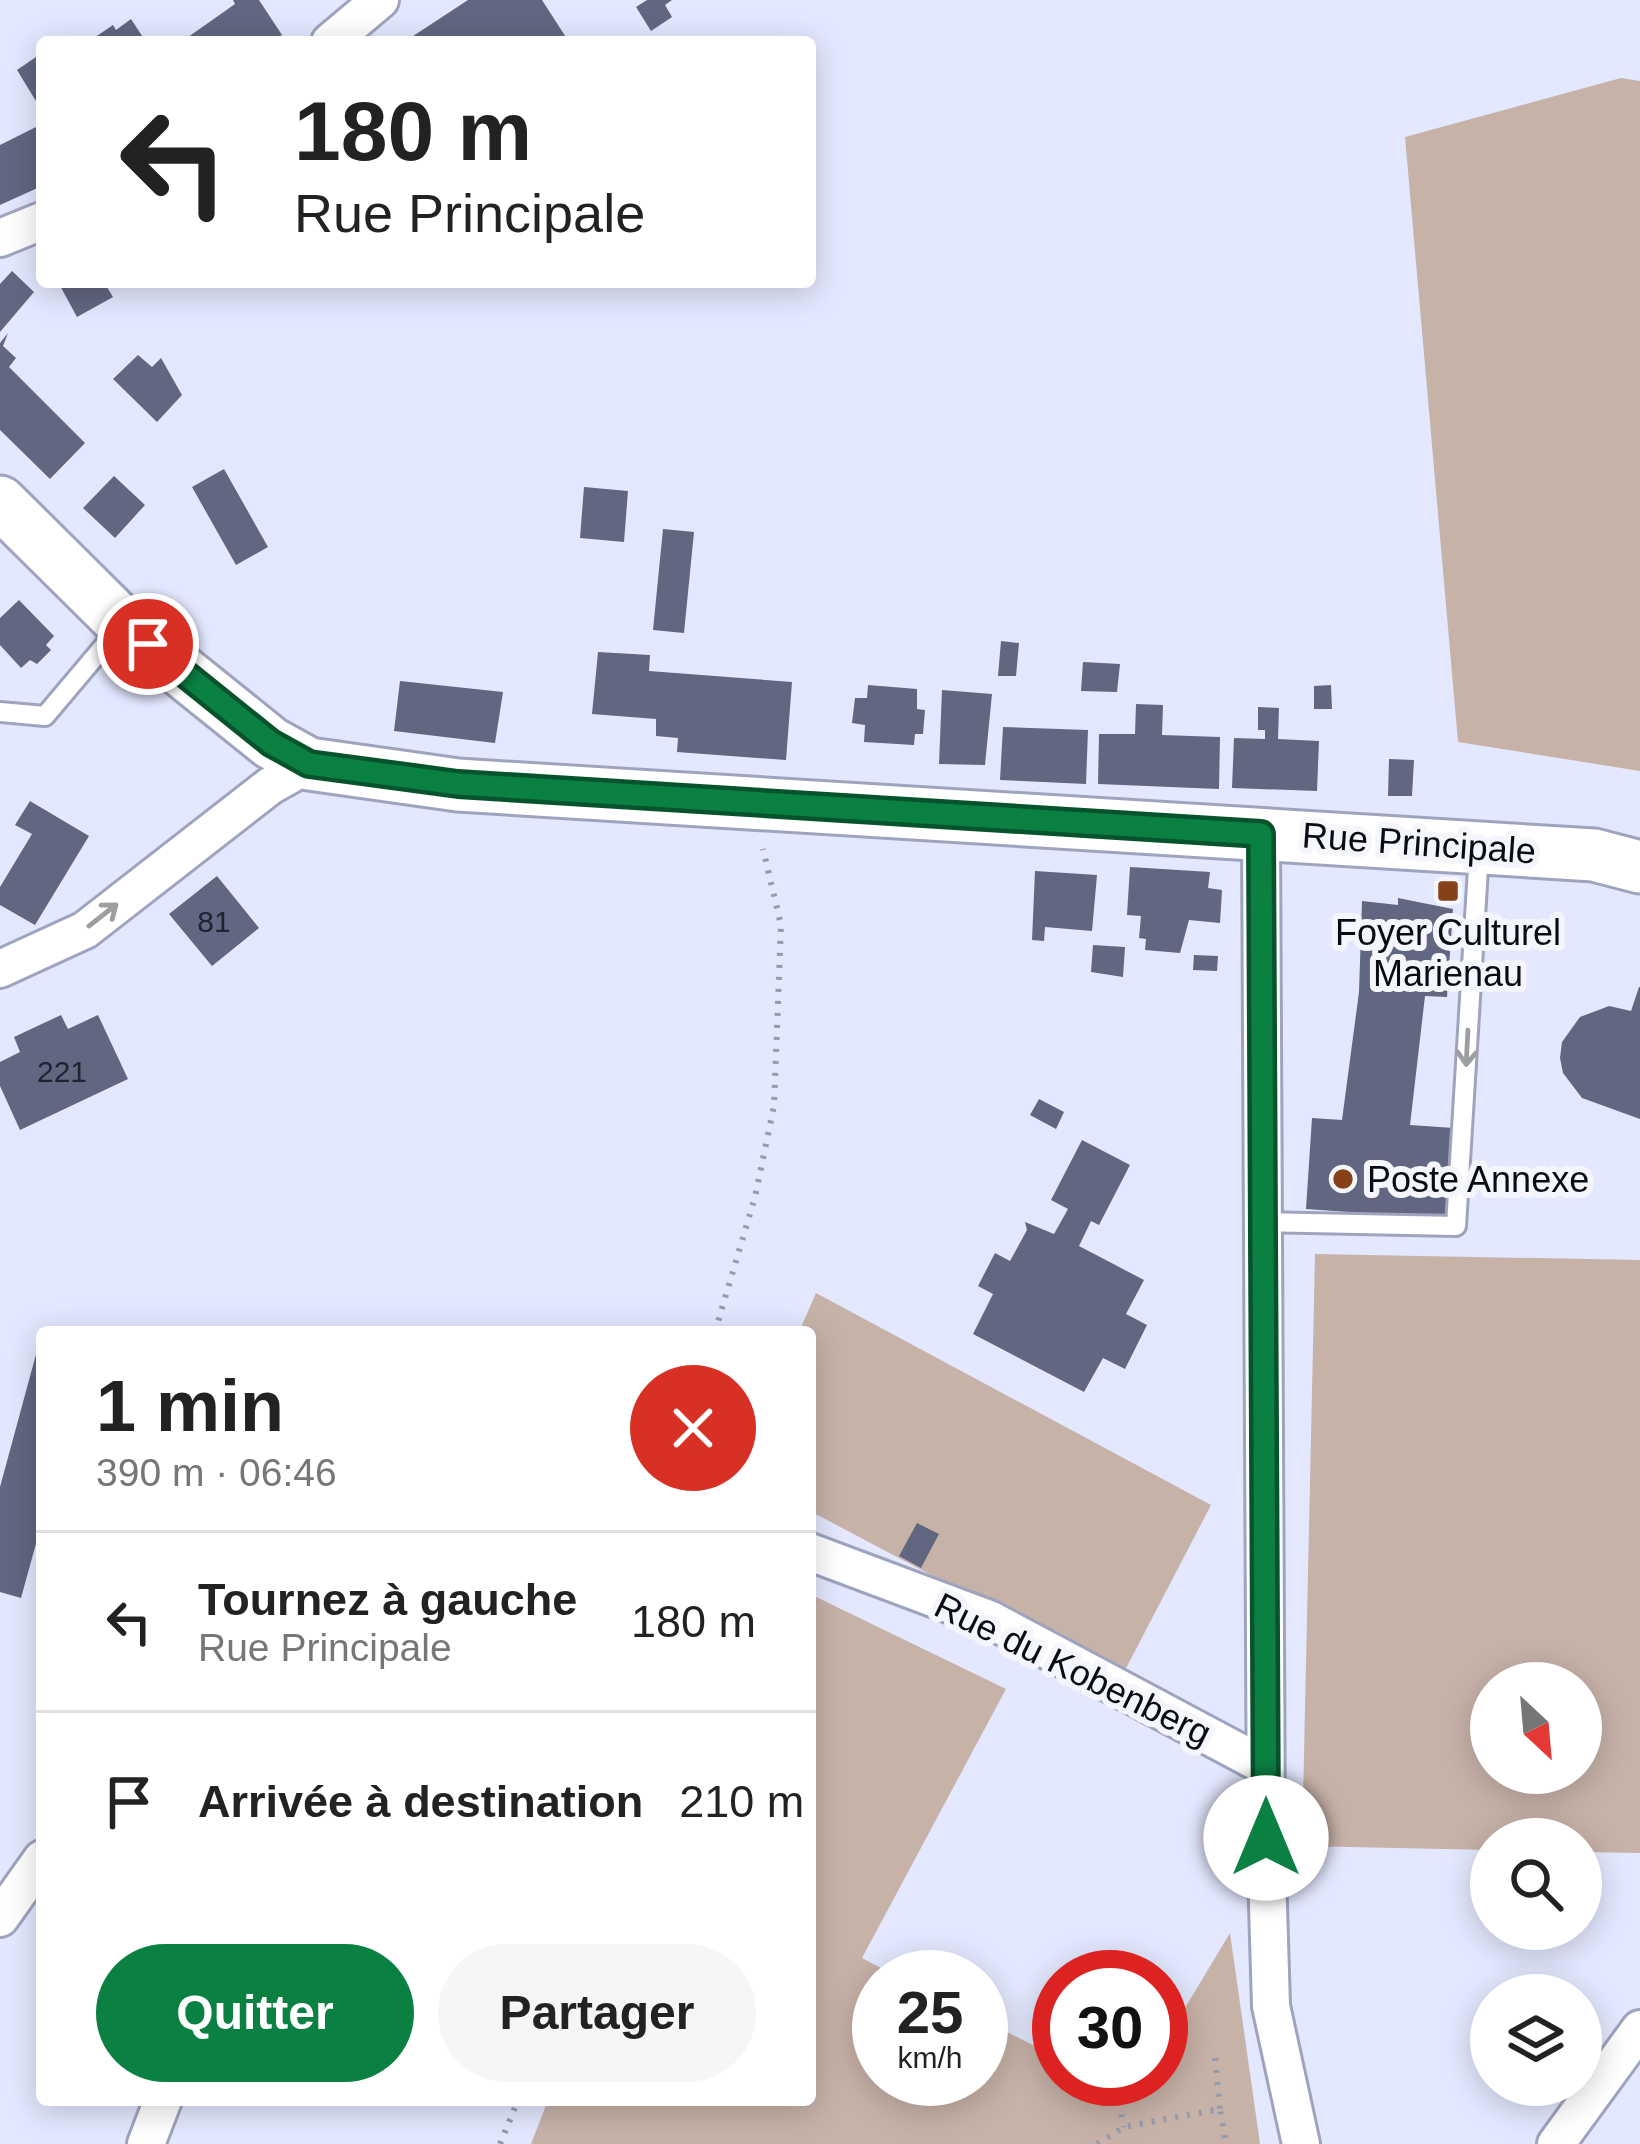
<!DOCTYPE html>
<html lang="fr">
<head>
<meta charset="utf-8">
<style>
	body { margin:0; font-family:Arial,sans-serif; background:#f6f6f6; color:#222; height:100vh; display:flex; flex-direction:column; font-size:45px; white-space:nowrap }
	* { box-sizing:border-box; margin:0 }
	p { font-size:39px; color:#767676 }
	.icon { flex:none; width:66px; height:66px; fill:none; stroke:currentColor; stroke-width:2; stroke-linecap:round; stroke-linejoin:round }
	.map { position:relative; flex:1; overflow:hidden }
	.details { position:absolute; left:36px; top:1326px; width:780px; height:780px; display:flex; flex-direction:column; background:#fff; border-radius:12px; box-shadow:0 6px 30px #0003 }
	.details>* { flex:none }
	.top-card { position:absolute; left:36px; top:36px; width:780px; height:252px; border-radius:12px; box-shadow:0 6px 30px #0003; background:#fff; color:#222; overflow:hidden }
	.needle { width:78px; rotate:154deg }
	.fabs { position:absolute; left:1470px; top:1662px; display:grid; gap:24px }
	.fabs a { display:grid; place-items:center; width:132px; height:132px; border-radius:50%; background:#fff; box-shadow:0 6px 30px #0003; font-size:60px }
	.speed { position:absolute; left:852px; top:1950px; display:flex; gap:24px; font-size:60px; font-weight:700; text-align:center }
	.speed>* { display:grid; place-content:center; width:156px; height:156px; border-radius:50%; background:#fff; box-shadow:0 6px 30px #0003; line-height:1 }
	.speed small { font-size:30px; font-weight:400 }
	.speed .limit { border:18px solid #d22; background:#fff; color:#111 }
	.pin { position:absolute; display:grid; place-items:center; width:102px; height:102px; color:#fff; margin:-51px; border:6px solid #fff; border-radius:50%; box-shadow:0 3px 12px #0007 }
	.me { position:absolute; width:132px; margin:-66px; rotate:0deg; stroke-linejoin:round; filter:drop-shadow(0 0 9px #0008) }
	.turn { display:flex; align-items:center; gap:42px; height:252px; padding:0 60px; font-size:54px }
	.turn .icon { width:156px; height:156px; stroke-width:2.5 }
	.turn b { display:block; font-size:84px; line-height:102px }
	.round { display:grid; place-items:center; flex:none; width:126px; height:126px; border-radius:63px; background:#f6f6f6 }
	.summary { display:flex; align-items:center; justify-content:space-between; height:204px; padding:0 60px }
	h1 { font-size:72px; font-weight:600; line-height:90px }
	.primary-button { display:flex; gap:24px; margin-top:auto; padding:24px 60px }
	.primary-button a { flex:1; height:138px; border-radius:72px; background:#0b8043; color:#fff; font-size:48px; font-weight:600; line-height:138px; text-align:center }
	.primary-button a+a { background:#f6f6f6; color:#222 }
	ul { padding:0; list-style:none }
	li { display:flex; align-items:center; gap:36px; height:180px; padding:0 60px; border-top:3px solid #e0e0e0 }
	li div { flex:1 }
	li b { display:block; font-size:45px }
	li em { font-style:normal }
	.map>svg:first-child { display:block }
	.green { fill:#c7b2a8; fill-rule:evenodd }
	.building { fill:#616781 }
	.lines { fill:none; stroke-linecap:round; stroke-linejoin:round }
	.service-casing { stroke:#9ea4be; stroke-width:24 }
	.minor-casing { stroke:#9ea4be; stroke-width:42 }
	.secondary-casing { stroke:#9ea4be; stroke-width:57 }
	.path { stroke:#969aab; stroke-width:6; stroke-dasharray:3 9; stroke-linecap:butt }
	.service { stroke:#fff; stroke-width:18 }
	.minor { stroke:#fff; stroke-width:36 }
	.secondary { stroke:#fff; stroke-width:51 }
	.oneway { stroke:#9d9ea1 }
	.route-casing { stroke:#07532c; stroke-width:30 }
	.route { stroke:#0b8043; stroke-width:21 }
	.poi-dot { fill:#864119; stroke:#f5f6fc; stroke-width:4.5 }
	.labels { text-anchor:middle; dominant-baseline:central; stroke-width:12; stroke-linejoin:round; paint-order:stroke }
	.number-label { font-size:30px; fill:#202330 }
	.street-label { font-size:36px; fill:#0a0c15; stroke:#f5f6fc }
	.poi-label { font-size:36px; fill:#0a0c15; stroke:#f5f6fc }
</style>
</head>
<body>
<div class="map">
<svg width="1640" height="2144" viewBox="0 0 1640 2144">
	<rect width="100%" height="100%" fill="#e3e8fe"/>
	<path class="green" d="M1621,78L1640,81V771L1458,742L1405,137Z
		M1315,1254L1640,1260V1853L1581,1852V1839H1491V1850L1302,1846ZM1581,1683V1773H1491V1683Z
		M816,1293L1211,1505L1122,1676L810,1511V1332H799Z
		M810,1594L1006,1689L862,1958L898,1977H879V2079H981V2019L1059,2058V2079H1101L1133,2095L1142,2079H1161V2048L1230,1933L1260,2144H531L548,2100H810Z"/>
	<path class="building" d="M233,0H259L282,35L271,42H181L235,4Z
		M468,0H542L569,42H404Z
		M647,0H672L665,5L672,17L651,31L636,7Z
		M131,19L146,42H88L113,25L116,30Z
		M36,57L42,67V111L17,70Z
		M42,124V186L0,205V145Z
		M12,271L34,292L0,332V284Z
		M58,282H104L113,297L77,317Z
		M8,333L3,346L16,358L9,367L85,443L50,479L0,430V343Z
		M138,355L152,367L161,358L182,395L157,422L113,379Z
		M224,469L268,547L236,565L192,487Z
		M114,476L145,505L115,538L83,508Z
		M584,487L628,491L624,542L580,538Z
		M663,529L694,532L684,633L653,630Z
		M19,600L54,636L46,645L51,650L37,664L30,660L21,668L0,645V618Z
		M1001,641L1019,643L1016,676H998Z
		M598,652L650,655L649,671L792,682L786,760L677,752L678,738L656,736V719L592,714Z
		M1083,662L1120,664L1117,692L1081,691Z
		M400,681L503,692L495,743L394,731Z
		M868,685L917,689V709L925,710L923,734H915L914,745L864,742L865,725L852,723L855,698H867Z
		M1331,685L1332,709H1314V686Z
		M942,690L992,694L985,765L939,764Z
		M1136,704L1163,705L1162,735L1220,737L1219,789L1098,784L1099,734H1135Z
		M1258,707L1279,708L1278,739L1319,741L1317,791L1232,788L1234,738L1265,739V730H1258Z
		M1003,727L1088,730L1086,784L1000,780Z
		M1389,759L1414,760L1412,796H1388Z
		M30,801L89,836L35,925L0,905V887L32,834L15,825Z
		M1130,867L1210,872L1208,888L1222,890L1220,923L1189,920L1180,953L1145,950L1146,939L1139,938L1141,916L1127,915Z
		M1035,871L1097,875L1092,931L1045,927L1044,941L1032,940Z
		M217,876L259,928L212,966L169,914Z
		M1398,898L1453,909L1447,997L1425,996L1410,1125L1454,1128L1447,1219L1306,1209L1312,1118L1342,1120L1359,992L1362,901L1398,905Z
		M1093,945L1125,947L1123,977L1091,972Z
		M1194,955L1218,956L1217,971L1193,970Z
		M1639,987H1640V1119L1582,1098L1563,1073L1560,1058L1562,1042L1580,1017L1609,1006L1631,1011Z
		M61,1015L68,1029L98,1015L128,1079L20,1130L0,1086V1062L20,1052L14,1037Z
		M1039,1099L1064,1112L1056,1129L1030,1115Z
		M1082,1140L1130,1165L1099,1225L1091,1221L1079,1246L1144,1280L1126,1314L1147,1325L1125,1369L1103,1358L1084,1392L973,1334L993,1294L978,1286L995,1253L1010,1261L1027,1230L1025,1222L1054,1234L1068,1209L1051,1200Z
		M38,1347L42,1522L21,1598L0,1592V1487Z
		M917,1523L939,1534L921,1568L899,1556Z"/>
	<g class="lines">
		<g class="service-casing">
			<path id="service" d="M0,712L45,716L121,626
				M1262,1222L1456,1226L1479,852"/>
		</g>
		<g class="minor-casing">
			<path id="minor" d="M330,42L380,0
				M0,238L42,221
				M1261,834L1266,1838L1271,2006L1301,2144
				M0,969L85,930L270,786L309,764
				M810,1552L989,1619L1265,1766
				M0,1918L42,1859
				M146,2144L163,2100
				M1556,2144L1640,2029"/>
		</g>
		<g class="secondary-casing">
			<path id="secondary" d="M0,502L123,624L271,743L309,764L458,785L1594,855L1640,867"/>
		</g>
		<path class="path" d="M715,1332L755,1197L774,1106L781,925L763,849
			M1215,2058L1220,2109
			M1114,2079L1124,2127
			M500,2144L518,2100
			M1097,2144L1124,2127L1220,2109L1226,2144"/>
		<use href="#service" class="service"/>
		<use href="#minor" class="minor"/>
		<use href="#secondary" class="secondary"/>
	</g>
	<defs><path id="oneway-shaft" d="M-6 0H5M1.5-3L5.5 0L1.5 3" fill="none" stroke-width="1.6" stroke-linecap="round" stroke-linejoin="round" transform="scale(3)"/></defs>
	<g class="oneway">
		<use href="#oneway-shaft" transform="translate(103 915) rotate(-38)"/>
		<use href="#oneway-shaft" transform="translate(1467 1048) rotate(93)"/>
	</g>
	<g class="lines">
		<g class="route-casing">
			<path id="route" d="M148,644L271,743L309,764L458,784L1261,834L1266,1838"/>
		</g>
		<use href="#route" class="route"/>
	</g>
	<g class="poi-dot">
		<rect x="1436" y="879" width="24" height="24" rx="6"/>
		<circle cx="1343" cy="1179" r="12"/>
	</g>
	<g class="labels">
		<g class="number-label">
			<text x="214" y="921">81</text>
			<text x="62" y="1071">221</text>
		</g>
		<g class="street-label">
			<text transform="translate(1419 843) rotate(4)">Rue Principale</text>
			<text transform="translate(1073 1669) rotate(26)">Rue du Kobenberg</text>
		</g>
		<g class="poi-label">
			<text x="1448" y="932">Foyer Culturel<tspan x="1448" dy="41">Marienau</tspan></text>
			<text x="1367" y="1179" text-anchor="start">Poste Annexe</text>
		</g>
	</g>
</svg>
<div class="fabs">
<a><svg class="needle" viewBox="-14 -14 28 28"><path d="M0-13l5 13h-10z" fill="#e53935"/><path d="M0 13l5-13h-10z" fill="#767676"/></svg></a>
<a><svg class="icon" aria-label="search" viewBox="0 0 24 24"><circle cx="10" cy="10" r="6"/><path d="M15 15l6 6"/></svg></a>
<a><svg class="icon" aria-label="layers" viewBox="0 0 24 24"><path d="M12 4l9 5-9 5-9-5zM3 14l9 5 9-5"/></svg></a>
</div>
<div class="speed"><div>25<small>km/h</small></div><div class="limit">30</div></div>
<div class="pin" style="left:148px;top:644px;background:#d93025"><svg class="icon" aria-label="arrive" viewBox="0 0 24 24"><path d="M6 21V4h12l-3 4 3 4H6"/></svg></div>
<svg class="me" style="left:1266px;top:1838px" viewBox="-20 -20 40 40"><circle r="19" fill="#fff"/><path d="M0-13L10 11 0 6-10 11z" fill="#0b8043"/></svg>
<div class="top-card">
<div class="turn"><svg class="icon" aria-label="left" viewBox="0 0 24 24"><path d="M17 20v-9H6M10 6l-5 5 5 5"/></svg><div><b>180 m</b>Rue Principale</div></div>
</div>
<section class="details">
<div class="summary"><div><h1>1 min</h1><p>390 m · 06:46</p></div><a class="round" style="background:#d93025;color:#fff"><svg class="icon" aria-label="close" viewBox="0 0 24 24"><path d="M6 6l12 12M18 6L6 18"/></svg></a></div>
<ul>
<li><svg class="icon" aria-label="left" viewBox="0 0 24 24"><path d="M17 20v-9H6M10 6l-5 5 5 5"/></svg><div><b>Tournez à gauche</b><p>Rue Principale</p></div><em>180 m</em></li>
<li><svg class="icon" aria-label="arrive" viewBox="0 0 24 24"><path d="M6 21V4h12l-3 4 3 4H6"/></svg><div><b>Arrivée à destination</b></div><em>210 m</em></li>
</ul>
<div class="primary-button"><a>Quitter</a><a>Partager</a></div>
</section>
</div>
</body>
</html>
